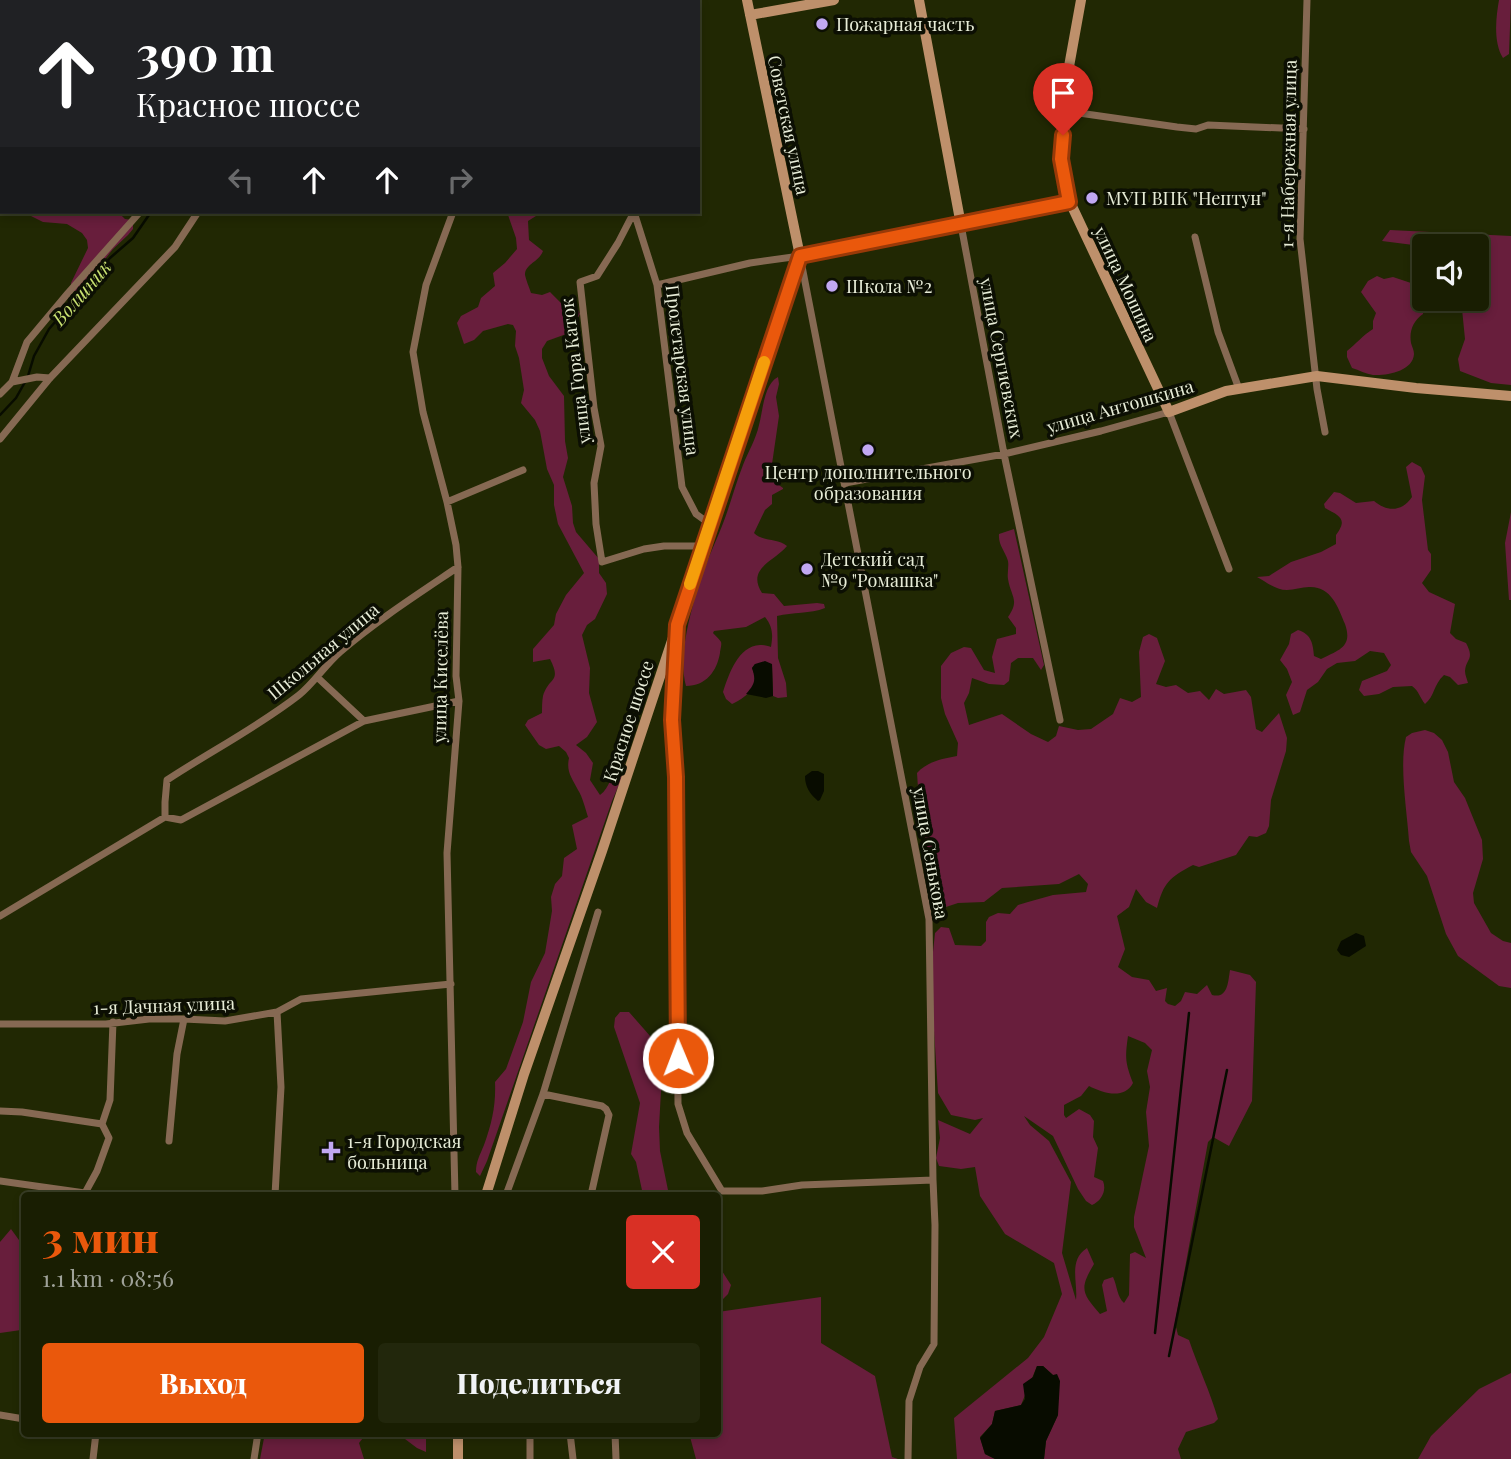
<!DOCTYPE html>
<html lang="ru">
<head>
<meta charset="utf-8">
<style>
	body { margin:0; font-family:"Playfair Display",serif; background:#22270c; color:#f1f3f6; height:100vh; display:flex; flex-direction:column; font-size:26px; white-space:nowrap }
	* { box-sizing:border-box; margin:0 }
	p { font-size:23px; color:#9fa299 }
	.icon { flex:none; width:38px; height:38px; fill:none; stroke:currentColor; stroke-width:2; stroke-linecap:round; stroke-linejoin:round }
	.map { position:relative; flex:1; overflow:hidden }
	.panel { position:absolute; left:21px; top:1192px; width:700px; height:245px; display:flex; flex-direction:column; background:#191e02; border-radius:7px; box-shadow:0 4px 10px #0003,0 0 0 2px #373c24 }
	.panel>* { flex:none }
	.guide { position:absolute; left:0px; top:0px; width:700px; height:214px; box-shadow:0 4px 10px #0003,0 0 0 2px #373c24; background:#202124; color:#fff; overflow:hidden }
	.fabs { position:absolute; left:1412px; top:234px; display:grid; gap:14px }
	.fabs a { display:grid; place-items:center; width:77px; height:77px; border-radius:7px; background:#191e02; box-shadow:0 4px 10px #0003,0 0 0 2px #373c24; font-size:35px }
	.pin { position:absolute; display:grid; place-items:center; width:60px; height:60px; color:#fff; margin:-72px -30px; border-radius:50% 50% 50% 0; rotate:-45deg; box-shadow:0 0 7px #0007 }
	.pin .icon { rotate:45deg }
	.me { position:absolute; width:77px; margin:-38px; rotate:359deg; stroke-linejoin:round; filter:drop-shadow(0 0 5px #0008) }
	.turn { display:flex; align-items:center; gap:24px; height:147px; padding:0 21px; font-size:32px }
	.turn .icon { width:91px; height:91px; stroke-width:2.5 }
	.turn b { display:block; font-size:49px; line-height:60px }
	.lanes { display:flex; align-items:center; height:66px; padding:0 21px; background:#0003; justify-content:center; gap:35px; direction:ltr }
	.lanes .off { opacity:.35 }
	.round { display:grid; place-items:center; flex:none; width:74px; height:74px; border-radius:7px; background:#22270c }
	.head { display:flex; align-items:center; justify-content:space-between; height:119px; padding:0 21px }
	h1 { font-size:42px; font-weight:800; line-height:52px; color:#ea580c }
	.action { display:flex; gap:14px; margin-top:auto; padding:14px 21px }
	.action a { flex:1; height:80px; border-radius:7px; background:#ea580c; color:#fff; font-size:28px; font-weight:800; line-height:80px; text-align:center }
	.action a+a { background:#22270c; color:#f1f3f6 }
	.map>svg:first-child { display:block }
	.green { fill:#681e3c; fill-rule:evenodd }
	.water { fill:#080c00 }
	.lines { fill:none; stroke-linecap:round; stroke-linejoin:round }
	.stream { stroke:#080c00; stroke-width:2.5 }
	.street { stroke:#866953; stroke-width:7 }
	.secondary { stroke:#be906b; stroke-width:10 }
	.route-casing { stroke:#983908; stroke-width:18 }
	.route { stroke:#ea580c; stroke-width:12 }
	.slow { stroke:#f59e0b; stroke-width:12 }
	.poi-dot { fill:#c1a8f3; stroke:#0c0f03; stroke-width:2.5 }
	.labels { text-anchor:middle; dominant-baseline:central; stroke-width:7; stroke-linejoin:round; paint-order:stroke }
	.poi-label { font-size:18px; fill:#e7ecd7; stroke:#0c0f03; text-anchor:start }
	.street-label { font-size:18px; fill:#e7ecd7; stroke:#0c0f03 }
	.water-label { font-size:19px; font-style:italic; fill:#c9e171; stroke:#0c0f03 }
</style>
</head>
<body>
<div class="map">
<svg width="1511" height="1459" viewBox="0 0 1511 1459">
	<rect width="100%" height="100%" fill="#212803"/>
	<path class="green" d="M1499,0H1511L1509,54L1503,58C1493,42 1496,17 1499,0Z
		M23,212H118L125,219L133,220V229L128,235L113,249L84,286L78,291H74L71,287V283L88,248L87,240L82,233L67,224L43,222Z
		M507,212H537L536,216L528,221L529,240L543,251C539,262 525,264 525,275C526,280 529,287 531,293L542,295L550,292L561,303L574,302L580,314L569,333L547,341L542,349V358L549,376L564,396L565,441L568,458L563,477L572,506L573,523L576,532L599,559V573L606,583L607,594L595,619L587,625L582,635L590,668L589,693L597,722L587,737L576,745L586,753L593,763L590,780L600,795C616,783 612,757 625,744H628L621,780L612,801L487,1161L480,1176L476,1172C476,1161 480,1155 484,1145C492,1123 496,1105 495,1082L506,1069L523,1022L531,982L545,953L552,911L551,897L555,884L562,876L564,858L577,849L572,825L588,817C585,808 583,798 578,790C572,778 566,772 569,758L566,752L559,746L546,749L539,745L525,725L528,720L542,713C542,708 542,701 543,696C549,676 562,683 550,659L533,662V649L554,625L556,614L566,595L584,573L558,524L554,505V485L547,469L540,431L535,420L521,403L524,390L519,358L515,346L516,331L513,325L508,324L483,331L474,340L464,344L457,323L461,316L478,307L481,298L495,286L493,273L505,263L517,249L516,238Z
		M1390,230L1511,236V385L1491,383L1460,371L1458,359L1465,339L1461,299H1477V247H1429L1382,241Z
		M1377,276L1384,279L1393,277L1414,284L1424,305L1423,314C1413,321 1409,331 1411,343C1412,347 1414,350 1414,354C1413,371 1387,376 1373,375C1366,374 1359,370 1352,368L1347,357V351C1356,344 1363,335 1373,329V321L1376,313L1361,292L1368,281Z
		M778,377L779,384L776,397L779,416L772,464V480L783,488V489L772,495V504L765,510L754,533C763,542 777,538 787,546C775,561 746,568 762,593L774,594L784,606L817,603L824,604L825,608C810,614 793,612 777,616L778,658L786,683L787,697L778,698L773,696L772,664H755L752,668C753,671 755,675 756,679C756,690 741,700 732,704L726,699L723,692C729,674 738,646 760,645C764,645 768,646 771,647C773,635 773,627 765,617L746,627L714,631L713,633C715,635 720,640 721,642C722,644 720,651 720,653C717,671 706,686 686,686C679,660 687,627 694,601C700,575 712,551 722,526C730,506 735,485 743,465C748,452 756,439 759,425C763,410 764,384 778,377Z
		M1412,462L1421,467L1425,476L1422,500L1428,550L1431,554V570L1422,583L1429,592L1455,604L1450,633L1456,639L1466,643C1475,660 1466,658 1465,671C1465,675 1467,679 1468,683L1458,685L1450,677L1444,675C1433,685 1435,696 1425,704C1420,698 1419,691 1412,686L1393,687L1379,694L1364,696L1359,690L1362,681L1387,671L1391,665L1384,653L1370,651L1355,661L1337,663L1327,669L1318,682L1307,690L1300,712L1293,715L1286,695L1292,682L1287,669L1280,660L1289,644L1291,634L1298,630C1311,634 1313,643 1314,656L1321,659C1339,650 1353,647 1345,624C1338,607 1331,586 1309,587C1302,587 1294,590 1287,590C1276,590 1266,582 1257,577L1269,576L1291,562L1321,552L1336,544V535C1348,519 1340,516 1325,508L1324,504L1334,492L1340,493L1356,503L1374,501C1387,512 1402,512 1412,497L1406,467Z
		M1511,512V600H1509L1505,543Z
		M1014,529L1044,665L1041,670L1033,658H1018L1011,663L1009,681L1004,685L989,684L972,678L969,693L964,703L969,725L1002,714L1031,734L1048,742L1056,736L1059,726L1078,730L1091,729L1113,714L1120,698L1132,702L1141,697L1139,652L1143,637L1149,634L1157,638L1165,661L1156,684L1166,687L1176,685L1188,693L1200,691L1209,700L1216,689L1224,694L1246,690L1251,697L1256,729L1262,732L1279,713L1287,738L1286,751L1271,800L1269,826L1266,833L1257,837L1249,836L1236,855L1199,867L1193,865C1169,878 1164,882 1157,908L1146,902L1136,889L1129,907L1117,916L1125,949L1118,967L1132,977L1149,980L1156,991L1167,988L1165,1001L1168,1004L1175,1006L1181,1001L1185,992L1197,994L1207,985L1212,995C1228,999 1228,982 1230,970L1250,975L1256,982L1252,1101L1229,1146L1213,1137L1208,1142L1175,1323L1178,1335L1189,1340C1198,1367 1210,1391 1218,1419L1214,1423L1186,1432L1178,1449L1181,1459H1044L1046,1441L1058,1415L1053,1375L1043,1366H1037L1021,1405L995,1411L992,1424L980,1437L985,1454L995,1459H957L954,1418L1028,1358L1044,1337L1062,1294L1054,1263L1005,1234L980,1196L975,1167L961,1169L939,1166L936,1158L940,1138L938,1120L970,1134L983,1118L975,1120L951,1115L938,1093L933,1015V952L935,933L941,927L949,928L955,945L981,946L986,941V922L989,917L998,913L1010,914L1018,905L1028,902L1053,895L1086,892L1088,884L1079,874L1059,884L1002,888L984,902L958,903L943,908C930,865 919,819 917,773C928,761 942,759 957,756L958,743L945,714L941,698V666L951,653L964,647L971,648L984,670L995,673L992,657L997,639L1016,634V628L1008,617C1020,600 1011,597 1008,579C1007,573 1009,567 1008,561C1005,551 998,545 999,534ZM1128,1036L1145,1043L1152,1050L1147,1071L1150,1087L1146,1112L1149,1146L1134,1217V1227L1146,1258L1135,1252L1130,1254L1129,1295L1124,1303C1117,1297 1117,1285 1113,1277L1104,1280L1102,1285L1107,1311L1100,1314C1082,1293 1079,1289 1094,1264L1087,1248C1068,1260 1078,1282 1076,1300L1062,1253L1071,1182L1049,1141L1030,1125L1024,1116L1053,1136L1078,1189L1086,1201L1092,1205C1101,1201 1107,1191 1103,1181L1094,1177L1098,1148L1093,1137L1094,1121L1090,1115L1079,1109L1066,1118L1064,1115V1105L1081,1096L1089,1086C1103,1093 1124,1100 1133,1083C1125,1062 1125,1058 1128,1036Z
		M1425,730L1434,733L1442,740L1448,752L1454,782L1465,798L1482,840L1483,859L1473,893L1474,903L1491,933L1503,941L1511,943V988L1499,986L1458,956L1446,934L1427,876L1411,852L1409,841C1407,811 1399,765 1406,737L1412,733Z
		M620,1012H629L658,1045L662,1073L659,1127L660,1151L669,1195H643L636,1162L631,1154L640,1103L614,1027L615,1018Z
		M11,1229L24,1247V1332L21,1330L0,1333V1242Z
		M718,1267L722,1271L731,1285L728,1294L718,1304Z
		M821,1297V1343L875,1376L892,1457L898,1459H696L689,1433H718V1312Z
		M1511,1373V1459H1418L1431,1436L1479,1389Z
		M265,1433H367L359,1443L364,1459H260Z
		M397,1433H426V1452L417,1448Z"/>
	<path class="water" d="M765,661L772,664L773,696L766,698L746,694C755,684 756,680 752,668L755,664Z
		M812,771H818L824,774V791L820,800L818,801C810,794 805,787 805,776Z
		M1356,933L1364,936L1366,946L1349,957L1341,955L1337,950L1341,941Z
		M1037,1366H1043L1053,1375L1057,1374L1060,1381L1058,1415L1046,1441L1044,1459H995L985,1454L980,1438L992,1424L995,1411L1021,1405L1025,1399L1023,1384L1033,1377Z"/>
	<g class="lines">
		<path class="stream" d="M334,2L336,0
			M28,376L34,356L49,329L110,258L133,238L151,212
			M0,415L16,398L25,382
			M1155,1333L1189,1013
			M1169,1356L1227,1070"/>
		<path class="street" d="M590,0L591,2
			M1307,0L1300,239L1317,389L1325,432
			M308,2L310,0
			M444,2L447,0
			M0,26L2,27
			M1065,111L1177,127L1196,129L1208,125L1304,129
			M0,184H2
			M453,212L426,285L413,352L423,412L447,502L456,545L458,567L456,676L459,701L447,853L455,1195
			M634,212L618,243L597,276L580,282L594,408L601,446L594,483L596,524L602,562L644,549L664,546H703
			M634,212L657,285L682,487L696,514L710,524
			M961,225L1004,454L1060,720
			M1195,237L1218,332L1239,389
			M657,285L750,263L800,256L929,919L933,1180L935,1225L934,1344L920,1367L909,1401L908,1459
			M12,382L37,377L50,378
			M0,394L12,382L27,342L68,293L140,212
			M0,439L50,378L175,247L198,212
			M845,483L1004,454L1101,431L1169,412L1229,569
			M447,502L523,470
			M676,636L672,720L676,777L678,1104L687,1133L722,1191H762L802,1185L933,1180
			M317,677L364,721
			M165,817V802L167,780C211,751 258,727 299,695C314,683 325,665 340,652C376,621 418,594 458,567
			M0,916L165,817L181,820L364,721L459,701
			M0,1024H106L149,1019H184L225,1021L277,1012L301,999L451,984
			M543,1094L602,1106L606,1109L609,1115L591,1195
			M0,1111L22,1112L102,1124
			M169,1141L177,1054L184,1019
			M0,1181L85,1193L84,1195
			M85,1193L97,1171L109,1138L102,1124L110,1100L113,1022
			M275,1195L281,1087L277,1012
			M506,1195L543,1094L598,912
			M0,1415L24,1419
			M570,1433L573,1459
			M615,1433L616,1459
			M93,1459L96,1433
			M254,1459L258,1433
			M530,1459V1433"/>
		<path class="secondary" d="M747,0L800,256
			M919,0L961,225
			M1081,0L1068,72L1061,159L1070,202L1169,412L1226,391L1317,376L1416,388L1511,396
			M750,15L834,0
			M800,256L1070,202
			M486,1195L524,1074L602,851L800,256
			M458,1459V1433"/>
	</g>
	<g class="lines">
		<g class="route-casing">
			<path id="route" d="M678,1058L676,777L672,720L677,625L800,256L1069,202L1061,159L1063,135"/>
		</g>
		<use href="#route" class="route"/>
		<path class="slow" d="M690,584L764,362"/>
	</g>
	<g class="poi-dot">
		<circle cx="822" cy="24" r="7"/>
		<circle cx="1092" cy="198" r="7"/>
		<circle cx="832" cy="286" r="7"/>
		<circle cx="868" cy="450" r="7"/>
		<circle cx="807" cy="569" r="7"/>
		<path d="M327.5 1140.5h7v7h7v7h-7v7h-7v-7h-7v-7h7z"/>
	</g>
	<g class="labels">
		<g class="poi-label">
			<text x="836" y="24">Пожарная часть</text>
			<text x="1106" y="198">МУП ВПК "Нептун"</text>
			<text x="846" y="286">Школа №2</text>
			<text x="868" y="472" text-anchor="middle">Центр дополнительного<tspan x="868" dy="21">образования</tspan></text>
			<text x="821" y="559">Детский сад<tspan x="821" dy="21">№9 "Ромашка"</tspan></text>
			<text x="347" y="1141">1-я Городская<tspan x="347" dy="21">больница</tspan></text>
		</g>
		<g class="street-label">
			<text transform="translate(789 125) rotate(78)">Советская улица</text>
			<text transform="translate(1288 154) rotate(-89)">1-я Набережная улица</text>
			<text transform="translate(1126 284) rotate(65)">улица Мошина</text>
			<text transform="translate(1002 358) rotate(79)">улица Сергиевских</text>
			<text transform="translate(683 370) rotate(83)">Пролетарская улица</text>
			<text transform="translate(575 371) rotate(-97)">улица Гора Каток</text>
			<text transform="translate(1120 406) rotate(-16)">улица Антошкина</text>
			<text transform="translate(323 651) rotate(-40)">Школьная улица</text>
			<text transform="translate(440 677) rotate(-89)">улица Киселёва</text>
			<text transform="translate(628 721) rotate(-72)">Красное шоссе</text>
			<text transform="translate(931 853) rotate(80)">улица Сенькова</text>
			<text transform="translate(164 1005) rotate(-2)">1-я Дачная улица</text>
		</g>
		<g class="water-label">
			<text transform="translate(81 292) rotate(-49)">Волшник</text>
		</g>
	</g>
</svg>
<div class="fabs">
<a><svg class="icon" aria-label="sound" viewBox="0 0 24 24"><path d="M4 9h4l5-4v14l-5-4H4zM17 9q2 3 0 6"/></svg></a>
</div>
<div class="pin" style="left:1063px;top:135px;background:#d93025"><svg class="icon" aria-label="arrive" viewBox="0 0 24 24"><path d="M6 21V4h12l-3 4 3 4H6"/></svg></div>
<svg class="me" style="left:678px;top:1058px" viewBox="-20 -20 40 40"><circle r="17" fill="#ea580c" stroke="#fff" stroke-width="3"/><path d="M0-11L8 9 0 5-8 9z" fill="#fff"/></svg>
<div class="guide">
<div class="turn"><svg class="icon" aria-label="ahead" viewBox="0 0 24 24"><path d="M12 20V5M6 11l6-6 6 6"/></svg><div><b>390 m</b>Красное шоссе</div></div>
<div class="lanes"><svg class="icon off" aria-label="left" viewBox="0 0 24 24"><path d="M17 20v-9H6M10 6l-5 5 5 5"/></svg><svg class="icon" aria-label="ahead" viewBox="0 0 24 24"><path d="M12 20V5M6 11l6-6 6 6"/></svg><svg class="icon" aria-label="ahead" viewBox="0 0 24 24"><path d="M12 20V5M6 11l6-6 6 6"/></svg><svg class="icon off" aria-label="right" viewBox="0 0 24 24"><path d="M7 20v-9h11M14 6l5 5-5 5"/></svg></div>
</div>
<section class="panel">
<div class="head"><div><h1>3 мин</h1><p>1.1 km · 08:56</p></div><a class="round" style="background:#d93025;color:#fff"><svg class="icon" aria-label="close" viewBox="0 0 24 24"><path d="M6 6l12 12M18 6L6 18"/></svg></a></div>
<div class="action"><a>Выход</a><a>Поделиться</a></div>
</section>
</div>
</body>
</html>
